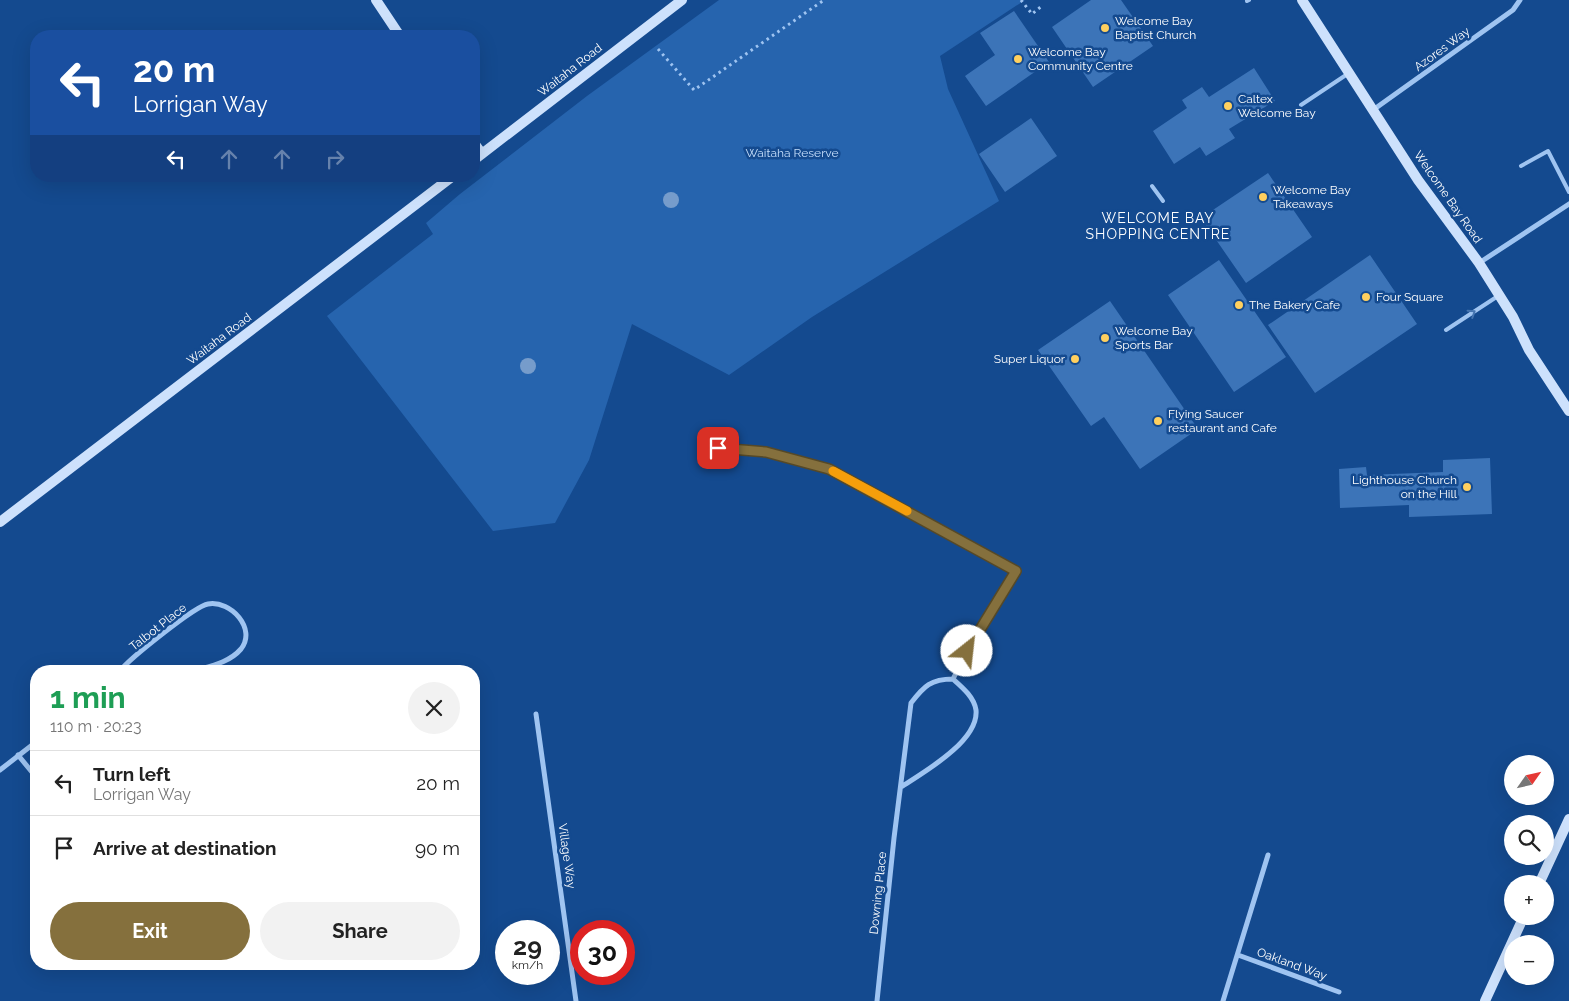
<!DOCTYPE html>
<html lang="en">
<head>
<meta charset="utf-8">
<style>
	body { margin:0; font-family:Raleway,sans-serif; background:#f2f2f2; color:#222; height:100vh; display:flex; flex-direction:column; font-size:19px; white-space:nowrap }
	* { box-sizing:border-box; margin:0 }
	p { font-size:16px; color:#767676 }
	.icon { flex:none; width:28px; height:28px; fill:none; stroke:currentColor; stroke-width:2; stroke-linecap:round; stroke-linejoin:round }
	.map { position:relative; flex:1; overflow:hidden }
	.sheet { position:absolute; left:30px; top:665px; width:450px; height:305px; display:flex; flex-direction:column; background:#fff; border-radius:20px; box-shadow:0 5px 20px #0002 }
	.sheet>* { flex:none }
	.hud { position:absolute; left:30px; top:30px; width:450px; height:152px; border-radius:20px; box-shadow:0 5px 20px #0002; background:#1a4fa0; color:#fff; overflow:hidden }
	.needle { width:32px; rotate:56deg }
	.buttons { position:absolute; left:1504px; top:755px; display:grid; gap:10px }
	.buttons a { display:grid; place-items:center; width:50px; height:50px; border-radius:50%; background:#fff; box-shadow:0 5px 20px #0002; font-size:25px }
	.speed { position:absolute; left:495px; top:920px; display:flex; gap:10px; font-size:25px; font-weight:700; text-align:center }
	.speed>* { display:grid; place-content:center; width:65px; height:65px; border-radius:50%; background:#fff; box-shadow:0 5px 20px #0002; line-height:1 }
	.speed small { font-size:12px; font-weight:400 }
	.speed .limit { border:8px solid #d22; background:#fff; color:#111 }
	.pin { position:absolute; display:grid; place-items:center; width:42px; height:42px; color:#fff; margin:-21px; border-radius:10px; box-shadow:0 2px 8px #0006 }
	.me { position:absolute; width:55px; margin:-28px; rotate:29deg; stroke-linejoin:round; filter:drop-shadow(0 0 4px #0008) }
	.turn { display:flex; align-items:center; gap:18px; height:105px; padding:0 20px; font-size:22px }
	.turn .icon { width:65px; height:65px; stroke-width:2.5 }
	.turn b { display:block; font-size:35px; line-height:42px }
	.lanes { display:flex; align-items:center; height:48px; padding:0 20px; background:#0003; justify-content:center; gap:25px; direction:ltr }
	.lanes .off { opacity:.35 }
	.round { display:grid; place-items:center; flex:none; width:52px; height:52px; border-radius:26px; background:#f2f2f2 }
	.head { display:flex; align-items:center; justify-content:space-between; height:85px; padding:0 20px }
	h1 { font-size:30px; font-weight:700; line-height:38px; color:#1e9e55 }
	.action { display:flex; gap:10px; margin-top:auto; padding:10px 20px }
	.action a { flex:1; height:58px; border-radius:30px; background:#85703d; color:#fff; font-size:20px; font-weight:700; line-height:58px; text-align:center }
	.action a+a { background:#f2f2f2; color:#222 }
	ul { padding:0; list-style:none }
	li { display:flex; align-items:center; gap:15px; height:65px; padding:0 20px; border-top:1px solid #e0e0e0 }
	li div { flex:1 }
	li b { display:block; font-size:19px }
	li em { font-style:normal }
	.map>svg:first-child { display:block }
	.green { fill:#2664ae }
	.building { fill:#3c74b8 }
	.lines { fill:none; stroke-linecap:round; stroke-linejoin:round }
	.path { stroke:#9fc4f1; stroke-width:3; stroke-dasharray:2.5 4; stroke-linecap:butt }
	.lane { stroke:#9fc4f1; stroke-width:4 }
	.street { stroke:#9fc4f1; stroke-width:5 }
	.secondary { stroke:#cde1fc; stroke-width:10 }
	.tree { fill:#769ccb }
	.oneway { stroke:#4575b1 }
	.route-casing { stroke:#564928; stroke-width:12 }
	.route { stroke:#85703d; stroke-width:9 }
	.slow { stroke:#f59e0b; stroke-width:9 }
	.poi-dot { fill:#ffd05f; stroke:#144a8f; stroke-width:2 }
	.labels { text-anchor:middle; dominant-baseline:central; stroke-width:5; stroke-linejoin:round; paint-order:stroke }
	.poi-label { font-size:12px; fill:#fff; stroke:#144a8f; text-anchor:start }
	.street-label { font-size:12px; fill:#fff; stroke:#144a8f }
	.park-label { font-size:12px; fill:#c6dffc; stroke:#144a8f }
	.neighbourhood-label { font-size:14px; letter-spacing:1px; fill:#fff; stroke:#144a8f }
</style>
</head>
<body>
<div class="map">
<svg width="1569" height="1001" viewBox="0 0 1569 1001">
	<rect width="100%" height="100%" fill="#144a8f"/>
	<path class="green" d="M719,0H1025L940,56L948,89L999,201L812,317L729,375L632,324L589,460L555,523L493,531L327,316L433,234L426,223L460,194L587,96Z"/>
	<path class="building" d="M1091,0H1121L1153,46L1093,87L1052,27Z
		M1014,11L1049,62L986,106L965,76L995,55L980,33Z
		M1254,68L1275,101L1229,129L1235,138L1206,156L1200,147L1174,164L1153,131L1187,108L1182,100L1202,87L1209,97Z
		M1031,118L1057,156L1005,192L979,154Z
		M1268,173L1312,237L1246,283L1201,218Z
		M1370,255L1417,324L1315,393L1268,325Z
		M1219,260L1286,357L1234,392L1168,295Z
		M1110,301L1198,429L1140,469L1104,417L1091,426L1038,350Z
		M1490,458L1492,514L1409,517V505L1340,508L1339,469L1366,467L1367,475L1443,472V460Z"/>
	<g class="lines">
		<path class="path" d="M1021,0L1032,14L1043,5
			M658,49L694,90L824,0"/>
		<path class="lane" d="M1247,1L1249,0
			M1301,105L1349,73
			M1521,166L1548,151L1569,192
			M1152,186L1163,201
			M1446,330L1498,296"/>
		<path class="street" d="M1373,110L1513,10L1520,0
			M1479,263L1569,204
			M718,448L766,452L829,469L1016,571L974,637L953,679
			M120,671C129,659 195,606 208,604C231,600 257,629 241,649C229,663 210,666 193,671
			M536,714L576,1001
			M18,755L36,777
			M0,770L36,742
			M1238,955L1339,992
			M877,1001L894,838L911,703C924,686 931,679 953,679C962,687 974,697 976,710C979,741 924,772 901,787
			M1223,1001L1268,855"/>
		<path class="secondary" d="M376,0L400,36
			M1302,0L1418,180L1479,263L1513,317L1529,350L1569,411
			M474,143L482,154
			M474,160L682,0
			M0,522L453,176
			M1539,884L1569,819
			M1485,1001L1524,916"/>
	</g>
	<g class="tree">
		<circle cx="671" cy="200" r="8"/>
		<circle cx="528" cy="366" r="8"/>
	</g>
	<defs><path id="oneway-chevron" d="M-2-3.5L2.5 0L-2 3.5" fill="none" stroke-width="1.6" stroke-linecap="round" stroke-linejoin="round" transform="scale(1.25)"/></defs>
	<use class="oneway" href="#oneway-chevron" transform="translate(1472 313) rotate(-33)"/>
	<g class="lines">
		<g class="route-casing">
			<path id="route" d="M718,448L766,452L829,469L1016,571L967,651"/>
		</g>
		<use href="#route" class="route"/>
		<path class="slow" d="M833,471L907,511"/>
	</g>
	<g class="poi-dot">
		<circle cx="1105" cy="28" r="5"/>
		<circle cx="1018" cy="59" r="5"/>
		<circle cx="1228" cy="106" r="5"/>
		<circle cx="1263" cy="197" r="5"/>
		<circle cx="1366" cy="297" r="5"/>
		<circle cx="1239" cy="305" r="5"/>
		<circle cx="1105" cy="338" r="5"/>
		<circle cx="1075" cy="359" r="5"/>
		<circle cx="1158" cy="421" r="5"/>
		<circle cx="1467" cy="487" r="5"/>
	</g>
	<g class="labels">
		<g class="poi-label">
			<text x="1115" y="21">Welcome Bay<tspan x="1115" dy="14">Baptist Church</tspan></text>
			<text x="1028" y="52">Welcome Bay<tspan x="1028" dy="14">Community Centre</tspan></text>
			<text x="1238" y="99">Caltex<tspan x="1238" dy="14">Welcome Bay</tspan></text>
			<text x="1273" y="190">Welcome Bay<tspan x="1273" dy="14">Takeaways</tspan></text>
			<text x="1376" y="297">Four Square</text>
			<text x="1249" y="305">The Bakery Cafe</text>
			<text x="1115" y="331">Welcome Bay<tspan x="1115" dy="14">Sports Bar</tspan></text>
			<text x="1065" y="359" text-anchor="end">Super Liquor</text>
			<text x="1168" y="414">Flying Saucer<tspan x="1168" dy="14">restaurant and Cafe</tspan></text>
			<text x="1457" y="480" text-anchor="end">Lighthouse Church<tspan x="1457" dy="14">on the Hill</tspan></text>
		</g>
		<g class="street-label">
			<text transform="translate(1442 49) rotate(-36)">Azores Way</text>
			<text transform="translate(570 70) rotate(-38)">Waitaha Road</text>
			<text transform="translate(1448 197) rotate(55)">Welcome Bay Road</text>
			<text transform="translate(219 339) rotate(-37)">Waitaha Road</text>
			<text transform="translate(158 627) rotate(-38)">Talbot Place</text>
			<text transform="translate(567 856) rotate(82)">Village Way</text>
			<text transform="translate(878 893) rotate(-84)">Downing Place</text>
			<text transform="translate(1292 964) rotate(20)">Oakland Way</text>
		</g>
		<g class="park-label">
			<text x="792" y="153">Waitaha Reserve</text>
		</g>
		<g class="neighbourhood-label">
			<text x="1158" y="218">WELCOME BAY<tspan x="1158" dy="16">SHOPPING CENTRE</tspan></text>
		</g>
	</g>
</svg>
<div class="buttons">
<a><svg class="needle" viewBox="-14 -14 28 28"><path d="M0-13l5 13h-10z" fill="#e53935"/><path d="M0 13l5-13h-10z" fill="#767676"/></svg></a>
<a><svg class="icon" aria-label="search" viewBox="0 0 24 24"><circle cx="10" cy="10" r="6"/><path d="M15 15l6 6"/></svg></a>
<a>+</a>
<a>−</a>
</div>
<div class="speed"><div>29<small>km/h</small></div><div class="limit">30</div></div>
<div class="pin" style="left:718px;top:448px;background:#d93025"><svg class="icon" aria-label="arrive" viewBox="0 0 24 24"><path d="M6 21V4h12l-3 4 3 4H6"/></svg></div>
<svg class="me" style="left:967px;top:651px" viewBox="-20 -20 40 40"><circle r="19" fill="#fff"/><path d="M0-13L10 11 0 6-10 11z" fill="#85703d"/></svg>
<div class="hud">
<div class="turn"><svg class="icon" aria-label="left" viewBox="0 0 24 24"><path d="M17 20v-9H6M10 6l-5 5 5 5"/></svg><div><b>20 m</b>Lorrigan Way</div></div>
<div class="lanes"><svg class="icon" aria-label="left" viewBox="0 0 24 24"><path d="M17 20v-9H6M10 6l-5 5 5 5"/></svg><svg class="icon off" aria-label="ahead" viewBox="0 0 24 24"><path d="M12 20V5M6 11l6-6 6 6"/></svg><svg class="icon off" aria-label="ahead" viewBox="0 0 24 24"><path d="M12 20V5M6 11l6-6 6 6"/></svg><svg class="icon off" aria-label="right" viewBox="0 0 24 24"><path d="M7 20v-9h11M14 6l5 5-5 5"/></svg></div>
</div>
<section class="sheet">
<div class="head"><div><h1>1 min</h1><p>110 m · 20:23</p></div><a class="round"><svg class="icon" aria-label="close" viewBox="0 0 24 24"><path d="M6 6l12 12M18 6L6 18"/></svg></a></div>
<ul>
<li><svg class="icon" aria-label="left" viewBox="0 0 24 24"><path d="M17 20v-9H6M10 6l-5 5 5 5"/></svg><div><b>Turn left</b><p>Lorrigan Way</p></div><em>20 m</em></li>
<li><svg class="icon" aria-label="arrive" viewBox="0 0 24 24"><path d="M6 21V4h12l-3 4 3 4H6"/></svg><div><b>Arrive at destination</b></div><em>90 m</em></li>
</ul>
<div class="action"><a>Exit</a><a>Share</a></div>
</section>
</div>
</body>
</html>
